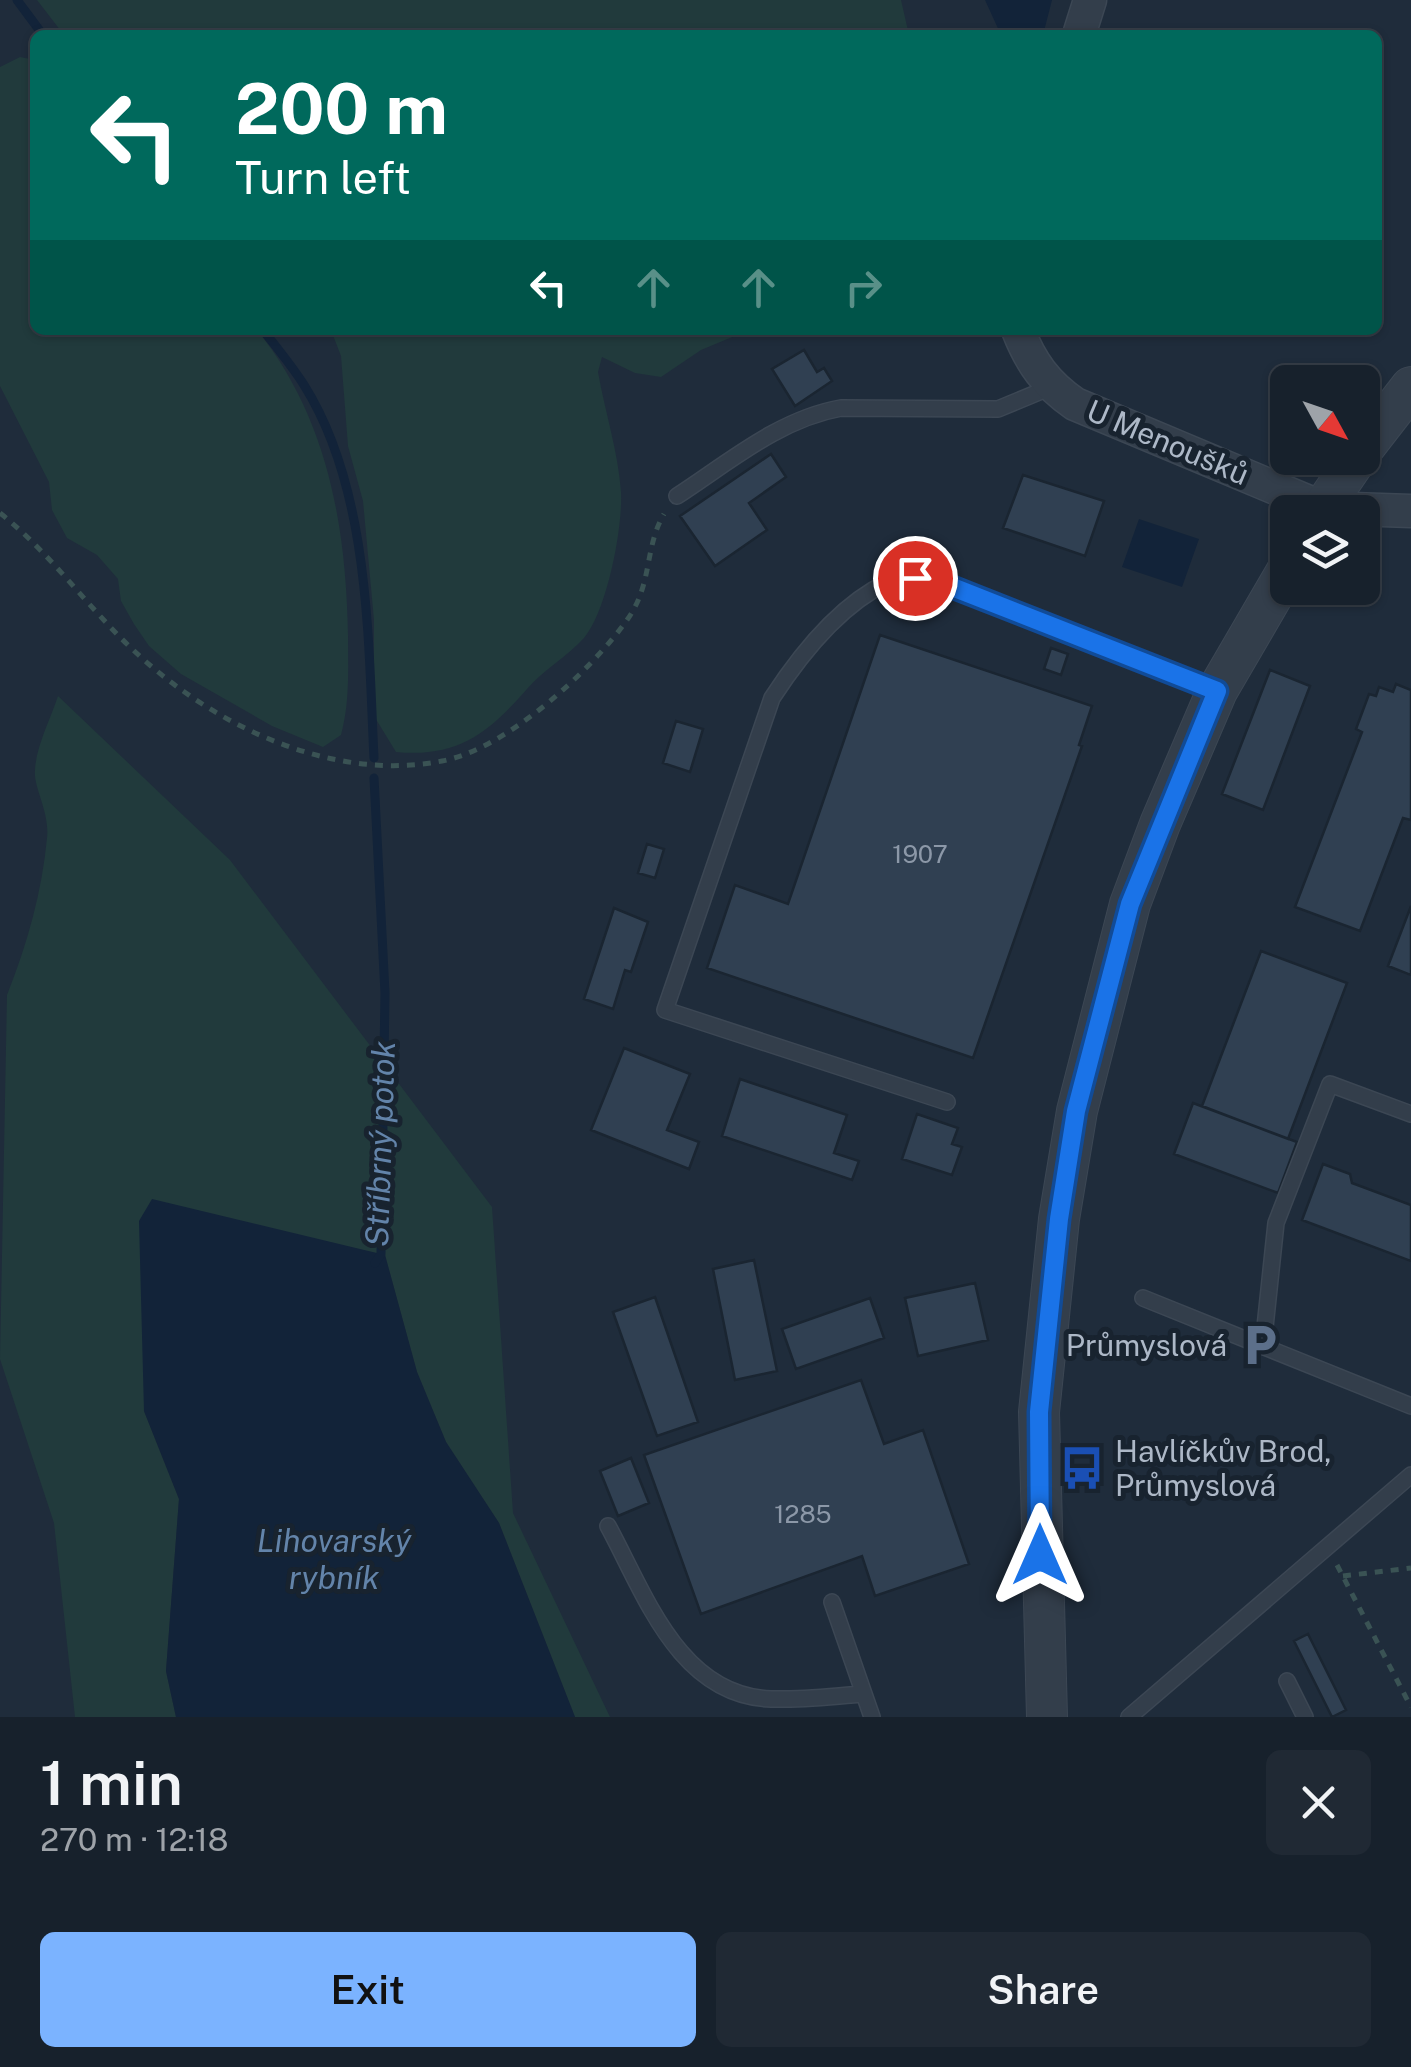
<!DOCTYPE html>
<html lang="en">
<head>
<meta charset="utf-8">
<style>
	body { margin:0; font-family:"Public Sans",sans-serif; background:#202934; color:#f1f3f6; height:100vh; display:flex; flex-direction:column; font-size:38px; white-space:nowrap }
	* { box-sizing:border-box; margin:0 }
	p { font-size:32px; color:#9ea3a9 }
	.icon { flex:none; width:55px; height:55px; fill:none; stroke:currentColor; stroke-width:2; stroke-linecap:round; stroke-linejoin:round }
	.map { position:relative; height:1717px; overflow:hidden }
	.sheet { display:flex; flex-direction:column; background:#17212c; flex:1 }
	.sheet>* { flex:none }
	.banner { position:absolute; left:30px; top:30px; width:1352px; height:305px; border-radius:15px; box-shadow:0 2px 8px #0004,0 0 0 2px #363e48; background:#00695c; color:#fff; overflow:hidden }
	.needle { width:65px; rotate:130deg }
	.controls { position:absolute; left:1270px; top:365px; display:grid; gap:20px }
	.controls a { display:grid; place-items:center; width:110px; height:110px; border-radius:15px; background:#17212c; box-shadow:0 2px 8px #0004,0 0 0 2px #363e48; font-size:50px }
	.pin { position:absolute; display:grid; place-items:center; width:85px; height:85px; color:#fff; margin:-42px; border:5px solid #fff; border-radius:50%; box-shadow:0 2px 10px #0007 }
	.me { position:absolute; width:110px; margin:-55px; rotate:0deg; stroke-linejoin:round; filter:drop-shadow(0 0 8px #0008) }
	.turn { display:flex; align-items:center; gap:35px; height:210px; padding:0 40px; font-size:45px }
	.turn .icon { width:130px; height:130px; stroke-width:2.5 }
	.turn b { display:block; font-size:70px; line-height:85px }
	.lanes { display:flex; align-items:center; height:95px; padding:0 40px; background:#0003; justify-content:center; gap:50px; direction:ltr }
	.lanes .off { opacity:.35 }
	.round { display:grid; place-items:center; flex:none; width:105px; height:105px; border-radius:15px; background:#202934 }
	.headline { display:flex; align-items:center; justify-content:space-between; height:170px; padding:0 40px }
	h1 { font-size:60px; font-weight:600; line-height:75px }
	.action { display:flex; gap:20px; margin-top:auto; padding:20px 40px }
	.action a { flex:1; height:115px; border-radius:15px; background:#7bb3ff; color:#111; font-size:40px; font-weight:600; line-height:115px; text-align:center }
	.action a+a { background:#202934; color:#f1f3f6 }
	.map>svg:first-child { display:block }
	.green { fill:#213a3c }
	.water { fill:#122339 }
	.lines { fill:none; stroke-linecap:round; stroke-linejoin:round }
	.stream { stroke:#122339; stroke-width:9 }
	.building { fill:#304052; stroke:#1a2531; stroke-width:2.5 }
	.service-casing { stroke:#3c4754; stroke-width:18 }
	.minor-casing { stroke:#3c4754; stroke-width:35 }
	.tertiary-casing { stroke:#3c4754; stroke-width:42 }
	.path { stroke:#3a5354; stroke-width:5; stroke-dasharray:8 8; stroke-linecap:butt }
	.service { stroke:#333e4b; stroke-width:15 }
	.minor { stroke:#333e4b; stroke-width:32 }
	.tertiary { stroke:#333e4b; stroke-width:40 }
	.route-casing { stroke:#114b97; stroke-width:25 }
	.route { stroke:#1a73e8; stroke-width:18 }
	.labels { text-anchor:middle; dominant-baseline:central; stroke-width:10; stroke-linejoin:round; paint-order:stroke }
	.number-label { font-size:25px; fill:#8c98a8 }
	.street-label { font-size:30px; fill:#adb8c7; stroke:#18232f }
	.poi-label { font-size:30px; fill:#adb8c7; stroke:#18232f; text-anchor:end }
	.water-label { font-size:32px; font-style:italic; fill:#6384aa; stroke:#18232f }
</style>
</head>
<body>
<div class="map">
<svg width="1411" height="1717" viewBox="0 0 1411 1717">
	<rect width="100%" height="100%" fill="#1f2c3b"/>
	<path class="green" d="M37,0H901L909,35H64Z
		M20,57L35,60V330H257C328,418 346,526 348,635C348,670 350,701 341,735L323,747L272,726L181,674L149,646L134,624L121,601L118,579L97,555L67,538L52,510L49,482L0,386V67Z
		M331,330H530L535,336L539,330H749L701,350L661,377L635,373L602,357L598,372C605,412 618,451 621,492C623,527 607,611 584,638C567,657 543,670 527,689C489,732 459,758 396,752L374,716V620L363,501L348,446L341,356Z
		M58,696L230,860L492,1207L513,1513L610,1717H575L499,1523L446,1442L417,1372L385,1255L281,1233L144,1411L179,1499L166,1671L176,1717H75L54,1523L0,1359L7,995C27,945 42,892 47,838C50,812 33,787 35,770C36,746 51,718 58,696Z"/>
	<path class="water" d="M985,0H1052L1043,35H1001Z
		M1139,519L1199,539L1182,587L1122,567Z
		M152,1199L385,1255L417,1372L446,1442L499,1523L575,1717H176L166,1671L179,1499L144,1411L139,1221Z"/>
	<g class="lines">
		<path class="stream" d="M17,0L43,35
			M263,330C277,348 292,366 304,385C370,490 368,639 374,758
			M374,778L385,993L381,1254L375,1263"/>
	</g>
	<path class="building" d="M804,350L817,372L824,368L832,381L795,406L772,369Z
		M771,454L786,477L749,503L767,530L715,566L680,516Z
		M1023,475L1104,501L1085,556L1003,528Z
		M880,635L1092,706L1079,745L1082,746L973,1058L707,968L735,885L788,904Z
		M1051,648L1068,654L1061,675L1044,669Z
		M1270,670L1310,686L1263,810L1222,794Z
		M1396,684L1411,690V820L1403,818L1360,931L1295,907L1362,732L1356,729L1369,694L1376,696L1379,687L1393,692Z
		M676,721L703,729L690,772L663,763Z
		M647,844L664,849L655,878L638,873Z
		M1411,906V975L1388,966Z
		M614,908L648,922L631,972L625,970L613,1009L584,999Z
		M1261,951L1347,983L1288,1139L1202,1106Z
		M624,1048L690,1074L667,1130L699,1142L689,1169L591,1130Z
		M740,1079L847,1115L834,1153L859,1161L852,1180L722,1136Z
		M1193,1103L1297,1142L1278,1193L1174,1154Z
		M917,1114L958,1128L952,1144L962,1147L952,1175L902,1159Z
		M1323,1164L1350,1174L1352,1183L1411,1205V1261L1302,1220Z
		M754,1260L777,1371L735,1380L713,1269Z
		M975,1283L988,1340L918,1356L905,1298Z
		M655,1297L698,1422L657,1436L613,1312Z
		M870,1298L884,1338L796,1369L782,1329Z
		M861,1380L884,1444L923,1430L969,1564L875,1596L862,1556L701,1614L644,1455Z
		M631,1458L649,1503L618,1516L600,1471Z
		M1308,1634L1346,1710L1332,1717L1294,1641Z"/>
	<g class="lines">
		<g class="service-casing">
			<path id="service" d="M677,496C728,463 779,419 841,408L998,409L1051,387
				M947,1102L665,1010L772,698C800,655 839,605 888,582C904,575 925,580 942,583L1214,689
				M1143,1298L1411,1406
				M1263,1346L1276,1223L1330,1084L1411,1114
				M608,1526C645,1594 679,1696 771,1699C801,1700 834,1696 864,1694
				M832,1602L872,1717
				M1287,1681L1305,1717
				M1129,1717L1411,1475"/>
		</g>
		<g class="minor-casing">
			<path id="minor" d="M1079,35L1090,0
				M1018,330C1031,363 1046,384 1075,404L1323,508L1411,511"/>
		</g>
		<g class="tertiary-casing">
			<path id="tertiary" d="M1362,450L1411,387
				M1320,512L1357,458
				M1047,1717L1039,1412L1059,1219L1077,1111L1130,904L1160,824L1217,691L1288,569"/>
		</g>
		<path class="path" d="M0,513C54,556 92,614 143,659C221,729 336,782 442,761C506,749 590,672 627,620C653,584 644,548 664,514
			M1337,1565L1411,1707
			M1343,1576L1411,1568"/>
		<use href="#service" class="service"/>
		<use href="#minor" class="minor"/>
		<use href="#tertiary" class="tertiary"/>
	</g>
	<g class="lines">
		<g class="route-casing">
			<path id="route" d="M915,578L942,583L1217,691L1130,904L1076,1111L1059,1219L1039,1412L1040,1555"/>
		</g>
		<use href="#route" class="route"/>
	</g>
	<defs>
		<g id="parking-bare" transform="scale(3.45)"><path d="M-3.5-5.5H1a3.5 3.5 0 0 1 0 7H-1V5.5H-3.5ZM-1-3.4V-.6H.8a1.4 1.4 0 0 0 0-2.8Z" fill="#5c6f8a" stroke="#18232f" stroke-width="2.5" paint-order="stroke"/></g>
		<g id="bus-bare" transform="scale(3.45)"><path d="M-5-6H5V4H4V6H2V4H-2V6H-4V4H-5ZM-3.5-4V0h7V-4ZM-3.5 1.2v1.5H-2V1.2ZM2 1.2v1.5H3.5V1.2Z" fill="#1a4fb4" stroke="#18232f" stroke-width="2.5" paint-order="stroke"/></g>
	</defs>
	<g fill-rule="evenodd">
		<use href="#parking-bare" x="1260" y="1345"/>
		<use href="#bus-bare" x="1082" y="1468"/>
	</g>
	<g class="labels">
		<g class="number-label">
			<text x="920" y="854">1907</text>
			<text x="803" y="1514">1285</text>
		</g>
		<g class="street-label">
			<text transform="translate(1168 442) rotate(23)">U Menoušků</text>
		</g>
		<g class="poi-label">
			<text x="1227" y="1345">Průmyslová</text>
			<text x="1115" y="1451" text-anchor="start">Havlíčkův Brod,<tspan x="1115" dy="34">Průmyslová</tspan></text>
		</g>
		<g class="water-label">
			<text transform="translate(380 1144) rotate(-88)">Stříbrný potok</text>
			<text x="334" y="1540">Lihovarský<tspan x="334" dy="37">rybník</tspan></text>
		</g>
	</g>
</svg>
<div class="controls">
<a><svg class="needle" viewBox="-14 -14 28 28"><path d="M0-13l5 13h-10z" fill="#e53935"/><path d="M0 13l5-13h-10z" fill="#9ea3a9"/></svg></a>
<a><svg class="icon" aria-label="layers" viewBox="0 0 24 24"><path d="M12 4l9 5-9 5-9-5zM3 14l9 5 9-5"/></svg></a>
</div>
<div class="pin" style="left:915px;top:578px;background:#d93025"><svg class="icon" aria-label="arrive" viewBox="0 0 24 24"><path d="M6 21V4h12l-3 4 3 4H6"/></svg></div>
<svg class="me" style="left:1040px;top:1555px" viewBox="-20 -20 40 40"><path d="M0-17L14 15 0 8-14 15z" fill="#1a73e8" stroke="#fff" stroke-width="4"/></svg>
<div class="banner">
<div class="turn"><svg class="icon" aria-label="left" viewBox="0 0 24 24"><path d="M17 20v-9H6M10 6l-5 5 5 5"/></svg><div><b>200 m</b>Turn left</div></div>
<div class="lanes"><svg class="icon" aria-label="left" viewBox="0 0 24 24"><path d="M17 20v-9H6M10 6l-5 5 5 5"/></svg><svg class="icon off" aria-label="ahead" viewBox="0 0 24 24"><path d="M12 20V5M6 11l6-6 6 6"/></svg><svg class="icon off" aria-label="ahead" viewBox="0 0 24 24"><path d="M12 20V5M6 11l6-6 6 6"/></svg><svg class="icon off" aria-label="right" viewBox="0 0 24 24"><path d="M7 20v-9h11M14 6l5 5-5 5"/></svg></div>
</div>
</div>
<section class="sheet">
<div class="headline"><div><h1>1 min</h1><p>270 m · 12:18</p></div><a class="round"><svg class="icon" aria-label="close" viewBox="0 0 24 24"><path d="M6 6l12 12M18 6L6 18"/></svg></a></div>
<div class="action"><a>Exit</a><a>Share</a></div>
</section>
</body>
</html>
